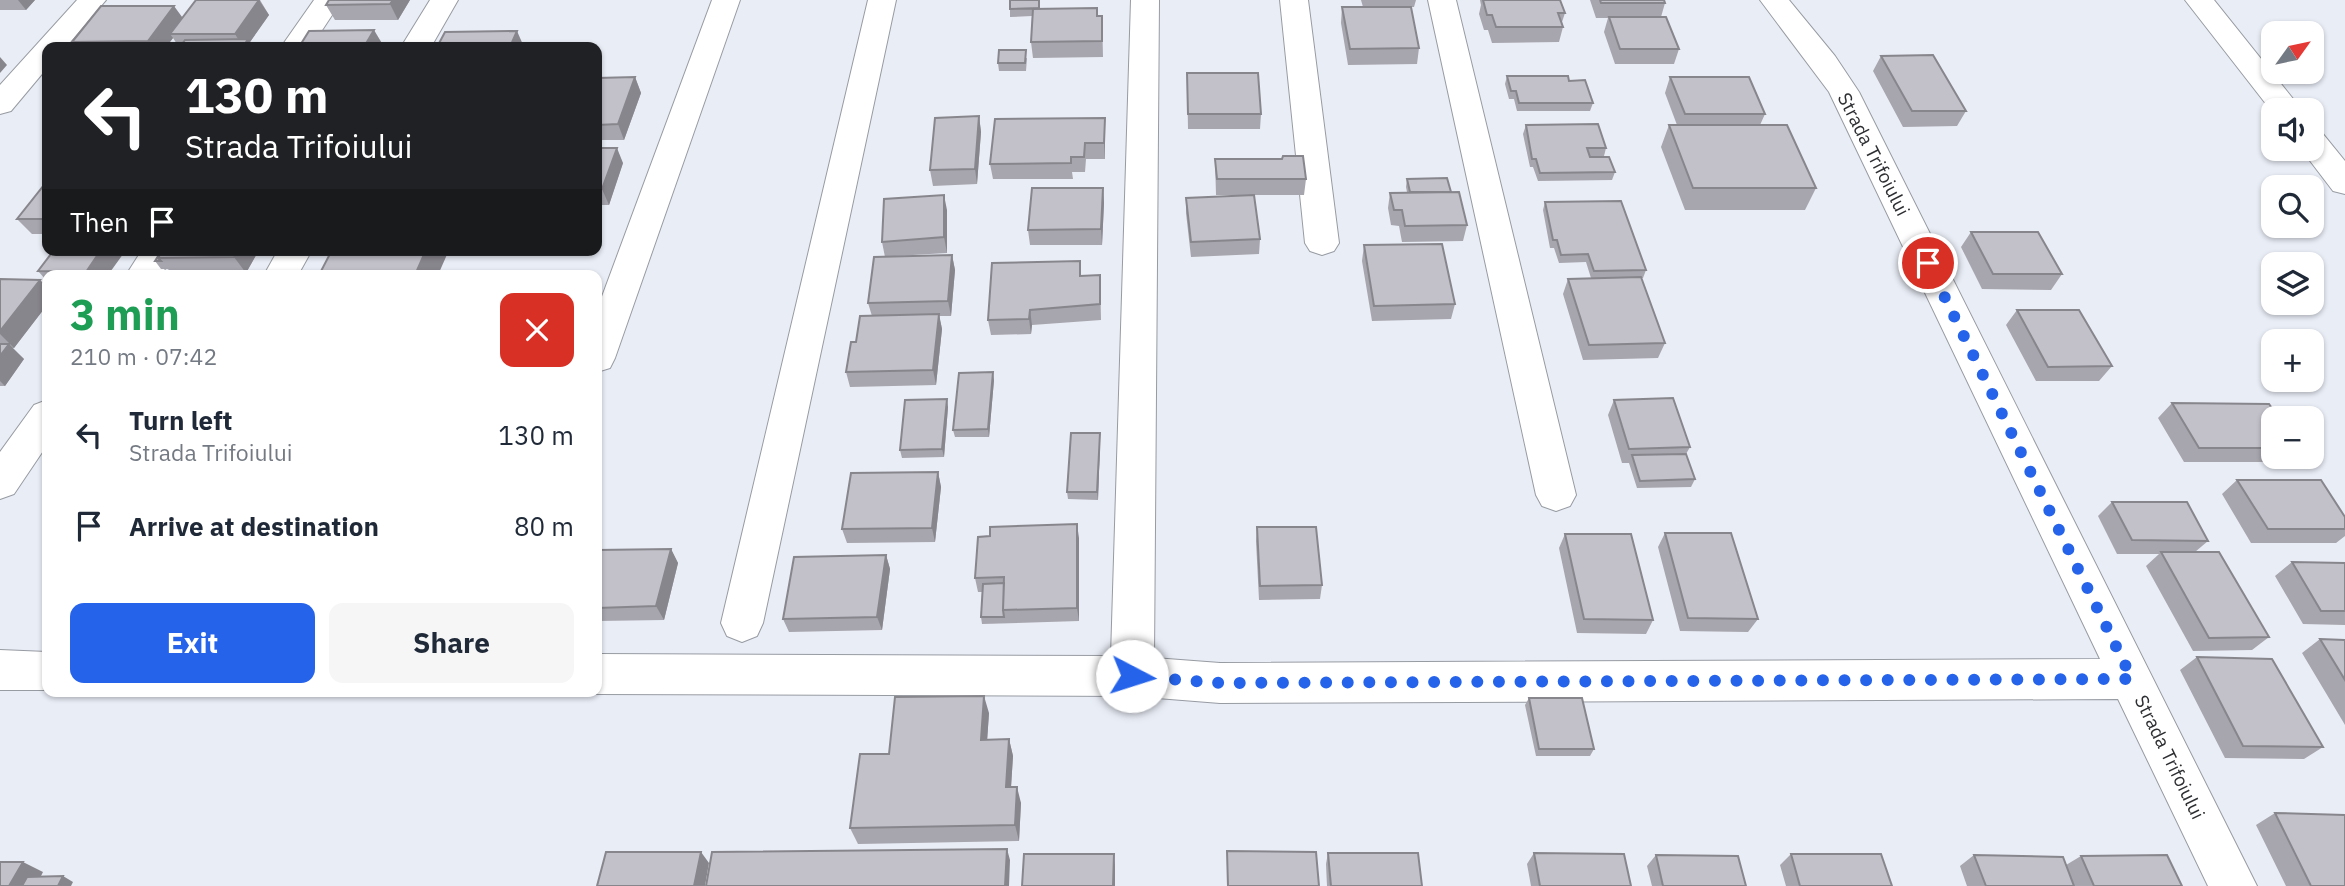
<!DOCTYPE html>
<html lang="en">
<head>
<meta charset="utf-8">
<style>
	body { margin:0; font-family:"IBM Plex Sans",sans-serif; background:#f6f6f7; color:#1f2937; height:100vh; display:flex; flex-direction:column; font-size:26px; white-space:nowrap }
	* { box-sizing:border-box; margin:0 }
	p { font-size:23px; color:#747a83 }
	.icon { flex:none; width:38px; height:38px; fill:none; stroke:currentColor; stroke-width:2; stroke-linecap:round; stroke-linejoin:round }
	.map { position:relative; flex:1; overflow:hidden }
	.panel { position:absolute; left:42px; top:270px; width:560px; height:427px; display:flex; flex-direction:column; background:#fff; border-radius:14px; box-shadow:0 2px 5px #0004 }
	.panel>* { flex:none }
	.banner { position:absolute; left:42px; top:42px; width:560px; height:214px; border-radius:14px; box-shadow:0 2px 5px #0004; background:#202124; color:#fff; overflow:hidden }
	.needle { width:46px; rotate:57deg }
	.tools { position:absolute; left:2261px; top:21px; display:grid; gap:14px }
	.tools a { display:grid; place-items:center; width:63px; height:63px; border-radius:14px; background:#fff; box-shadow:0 2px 5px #0004; font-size:35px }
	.pin { position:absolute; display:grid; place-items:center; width:60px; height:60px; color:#fff; margin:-30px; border:4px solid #fff; border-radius:50%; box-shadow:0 2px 7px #0007 }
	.me { position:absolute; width:77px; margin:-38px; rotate:95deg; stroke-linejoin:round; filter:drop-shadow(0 0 5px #0008) }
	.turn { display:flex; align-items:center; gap:24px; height:147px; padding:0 28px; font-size:32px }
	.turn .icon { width:91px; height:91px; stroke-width:2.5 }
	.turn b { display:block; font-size:49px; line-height:60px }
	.then { display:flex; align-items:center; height:66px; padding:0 28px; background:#0003; gap:14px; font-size:26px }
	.round { display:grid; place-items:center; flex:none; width:74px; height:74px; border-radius:14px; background:#f6f6f7 }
	.head { display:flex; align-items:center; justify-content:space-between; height:119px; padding:0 28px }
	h1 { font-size:42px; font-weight:800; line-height:52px; color:#1e9e55 }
	.cta { display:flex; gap:14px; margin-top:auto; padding:14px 28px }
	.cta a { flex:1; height:80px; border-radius:14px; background:#2563eb; color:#fff; font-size:28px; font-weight:800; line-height:80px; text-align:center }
	.cta a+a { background:#f6f6f7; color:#1f2937 }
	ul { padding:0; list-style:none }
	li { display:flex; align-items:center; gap:21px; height:91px; padding:0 28px }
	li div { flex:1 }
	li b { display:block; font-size:26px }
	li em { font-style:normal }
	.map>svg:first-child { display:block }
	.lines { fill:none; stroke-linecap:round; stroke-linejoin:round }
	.minor-casing { stroke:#979ba2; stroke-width:2 }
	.minor { fill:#fff; fill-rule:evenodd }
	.wall { fill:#a7a5ad }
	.shaded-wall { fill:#88868d }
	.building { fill:#c2c0c9; stroke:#88868d; stroke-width:2 }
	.route { stroke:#2563eb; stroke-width:12; stroke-dasharray:0 21.6 }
	.labels { text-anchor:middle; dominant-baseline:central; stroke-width:5; stroke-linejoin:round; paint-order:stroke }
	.street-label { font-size:19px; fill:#2e2f32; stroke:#fff }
</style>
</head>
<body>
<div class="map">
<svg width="2345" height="886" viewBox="0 0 2345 886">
	<rect width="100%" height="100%" fill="#e9edf6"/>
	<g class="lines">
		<g class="minor-casing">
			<path id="minor" d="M77,0H106L66,47H47V68L11,111L0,114V85Z
				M314,0H342L311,47H281Z
				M430,0H458L431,47H401Z
				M712,0H740L615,358L610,368L597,372V310Z
				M868,0H896L763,623L757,636L742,642L727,636L721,623Z
				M1131,0H1159L1154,658L1220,663L2100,659L1829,92L1760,0H1789L1835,56L1859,92L2257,886H2208L2118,699L1220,703L1132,696L597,694L591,691H597V654L1111,656Z
				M1280,0H1308L1339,243L1334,251L1322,255L1310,251L1305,243Z
				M1428,0H1456L1576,495L1570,506L1556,511L1542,506L1536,495Z
				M2185,0H2214L2302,110H2273V113Z
				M2312,131L2323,134L2345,161V194L2333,191L2301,149H2312Z
				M142,250H177L161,275H126Z
				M278,250H312L298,275H264Z
				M47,400V445L14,494L0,499V452L34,405Z
				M0,650L47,652V690H0Z"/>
		</g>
		<use href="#minor" class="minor"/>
	</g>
	<path class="wall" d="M0,0H35L26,10H0Z
		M196,0H260L269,15L250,42L253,47H179L173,38L166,47H76L72,42L182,18Z
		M329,0H410L398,20H335L326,5Z
		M1039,0V9L1102,16L1103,57L1033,58L1031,42L1032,16L1010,17V9Z
		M1361,0H1416L1414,7H1411L1419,48L1417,64L1348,65L1341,23L1342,7H1363Z
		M1480,0H1560L1565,13L1562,22L1563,27L1559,42L1492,43L1488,30H1484L1479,14L1481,5Z
		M1590,0H1664L1665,3L1661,17L1679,49L1674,64H1615L1604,32L1608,18H1596Z
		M1881,56L1966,111L1957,126L1903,127L1873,71Z
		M1027,58L1026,71H999L998,63Z
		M1187,73L1261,114L1260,129H1188Z
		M1507,76L1569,81L1593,103L1590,111H1517L1514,99H1509L1505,84Z
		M635,77L641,93L624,140H597V78Z
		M1670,77L1765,114L1760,125L1816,188L1805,210H1685L1661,147L1669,125H1677L1665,93Z
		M979,116L981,132L977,184L933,186L930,170Z
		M1105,118V159H1086L1085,172H1072L1073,179H993L990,164Z
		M1526,125L1606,148L1604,156H1590L1615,172L1612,180L1538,181L1533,167H1530L1523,134Z
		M597,148L623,163L609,205H597Z
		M1215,159L1306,179L1304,195H1254L1260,239L1259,254L1191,257L1186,213V198L1248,195H1216Z
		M1407,179L1451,192L1467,225L1463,241L1402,242L1399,226L1391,225L1388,208L1390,193L1407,192L1406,187Z
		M47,185V234H32L17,219Z
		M1103,188L1104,203L1102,245H1030L1028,230Z
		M1545,202L1646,270L1643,278H1641L1665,343L1658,358L1583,360L1563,294L1568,279L1591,278L1586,262L1559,263L1554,248H1550L1543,210Z
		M947,210V253L895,256L952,255L955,270L951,316H939L942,329L936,385L850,387L846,372L856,342L872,316L868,303L885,257L882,242Z
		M1971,232L2062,274L2051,290L1982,289L1961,247Z
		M1364,245L1455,304L1451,319L1372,321L1362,261Z
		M54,250L108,275H47V281L38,271Z
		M162,250H259L246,273H171L168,269H161L155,261Z
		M1100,275L1101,320L1032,325L1031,334L991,335L988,320L1081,276Z
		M0,279L40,280L47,287V305L14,348H12L24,359L5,386H0Z
		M2017,310L2112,366L2099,381H2036L2006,325Z
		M994,380L989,437H955L953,430Z
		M1614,400L1690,447L1686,454L1695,479L1691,487L1637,488L1629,463H1622L1608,415Z
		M2172,403L2273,418V457H2288L2282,462H2184L2158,418Z
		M948,407L944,457L902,458L900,450Z
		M1100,441L1098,500L1068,499L1067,492Z
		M938,472L941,487L935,542L847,543L842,529Z
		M2237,480L2345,517V536L2336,543H2251L2222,494Z
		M2112,502L2208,541L2195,552L2269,637L2252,650L2193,651L2146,566L2159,554H2117L2098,516Z
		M1257,527L1322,585L1320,599L1259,600L1256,541Z
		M1665,533L1758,619L1748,632L1680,631L1658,547Z
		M1565,534L1653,620L1646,634L1577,633L1559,548Z
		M1079,538V621L982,624L981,617L982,592H978L975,578Z
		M671,549L678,563L664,620L597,621V550Z
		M886,555L890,569L882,630L789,632L783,619Z
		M2292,562L2345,563V625L2303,624L2275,576Z
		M2320,639L2345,640V725L2302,653Z
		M2197,657L2323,747L2304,759L2225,758L2180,670Z
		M1529,698L1594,749L1590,756H1536L1525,705Z
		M989,713L987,740L1009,739L1013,756L1011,787L1021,803L1019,841L858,844L850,828L889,754Z
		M2275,813L2345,886H2286L2256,825Z
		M1227,851L1319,886H1227Z
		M1328,853L1422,886H1327L1326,864Z
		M1534,853L1631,886H1531L1527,864Z
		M1791,854L1892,886H1786L1780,865Z
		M1656,855L1746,886H1652L1647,866Z
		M1974,855L2066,865L2081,856L2182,886H1967L1960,866Z"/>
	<path class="shaded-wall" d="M18,0H35L26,10Z
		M259,0L269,15L250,42L253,47H243L235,34Z
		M393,0H410L398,20L390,4Z
		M174,6L185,21L170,34L173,38L166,47H152L148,41Z
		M374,30L383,45L382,47H364Z
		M517,31L524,47H510Z
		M0,57L7,65L0,73Z
		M635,77L641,93L624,140L618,124Z
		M979,116L981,132L977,184L975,169Z
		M1105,118V159L1104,143Z
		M617,148L623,163L609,205L602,189Z
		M1103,188L1104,203L1102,245L1101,229Z
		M944,195L947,210V253L944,237Z
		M101,250H126L108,275H88L86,272Z
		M239,250H259L246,273L234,257Z
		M426,250H449L438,275H415Z
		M952,255L955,270L951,316L948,301Z
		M40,280L47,287V305L14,348L0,334V331Z
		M1030,310L1032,325L1031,334L1029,319Z
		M939,314L942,329L936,385L933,370Z
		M9,344L24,359L5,386L0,381V356Z
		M993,372L994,380L989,437L988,429Z
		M947,399L948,407L944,457L942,449Z
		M1100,433V441L1098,500L1097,492Z
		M938,472L941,487L935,542L932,528Z
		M1077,524L1079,538V621L1077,608Z
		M671,549L678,563L664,620L656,606Z
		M886,555L890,569L882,630L877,617Z
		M984,696L989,713L986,757L981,740Z
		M1009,739L1013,756L1010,803L1006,787Z
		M1017,787L1021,803L1019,841L1015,825Z
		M1007,849L1010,860L1009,886H1005Z
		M701,852L709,863L705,886H694Z
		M1114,854L1115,865V886H1113Z
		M23,862L43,872L36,886H9Z
		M63,876L73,882L71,886H58Z"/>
	<path class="building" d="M196,0H259L235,34H170Z
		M329,0H393L390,4L326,5Z
		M1010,0H1039V8L1010,9Z
		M1483,0H1560L1565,13H1558L1563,27H1496L1492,15H1487Z
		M1600,0H1664L1665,3H1601Z
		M101,6H174L148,41L72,42Z
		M1342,7H1411L1419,48L1350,49Z
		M1097,8V16H1102V41L1031,42L1033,9Z
		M1609,17H1666L1679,49H1620Z
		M374,30L364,47H299L309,31Z
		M517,31L510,47H437L445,32Z
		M248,39L243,47H180L185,40Z
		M999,50H1026L1025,63H998Z
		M1933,55L1966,111H1912L1881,56Z
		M1187,73H1258L1261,114H1188Z
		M1507,76H1568L1569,81L1585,80L1593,103H1519L1516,91H1511Z
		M635,77L618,124L597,125V78Z
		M1670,77H1749L1765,114H1685Z
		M979,116L975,169L930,170L935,118Z
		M1105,118L1104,143H1085L1084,157H1071V163L990,164L995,119Z
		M1598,124L1606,148H1587L1590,157H1609L1615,172L1540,173L1536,159H1532L1526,125Z
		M1669,125H1787L1816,188H1693Z
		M597,148H617L602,189H597Z
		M1283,156H1303L1306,179H1217L1215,159H1282Z
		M1447,178L1451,192H1410L1407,179Z
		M44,185H47V219H17Z
		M1032,188H1103L1101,229L1028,230Z
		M1459,192L1467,225L1405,226L1402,210H1394L1390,193Z
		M944,195V237L882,242L884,199Z
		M1254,195L1260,239L1191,242L1186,198Z
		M1621,201L1646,270L1594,271L1588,254L1561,255L1557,240H1553L1545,202Z
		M1971,232H2038L2062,274H1993Z
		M1442,244L1455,304L1374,306L1364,245Z
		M54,250H101L86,272L38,271Z
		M162,250H163L158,258L161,261H155Z
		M163,250H239L234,257L158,258Z
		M332,250H426L415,275H319Z
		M952,255L948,301L868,303L874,257Z
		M1080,261V276L1100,275V304L1030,310L1029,319L988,320L992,263Z
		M1641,277L1665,343L1589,345L1568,279Z
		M0,279L40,280L0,331Z
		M2017,310H2079L2112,366L2048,367Z
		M939,314L933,370L846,372L851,342H856L860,316Z
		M0,344H9L0,356Z
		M993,372L988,429L953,430L959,373Z
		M1673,398L1690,447L1629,449L1614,400Z
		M947,399L942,449L900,450L905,400Z
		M2172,403L2269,404L2279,418H2273V448H2199Z
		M1071,433H1100L1097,492H1067Z
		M1686,454L1695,479L1640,481L1632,455Z
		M938,472L932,528L842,529L851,473Z
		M2237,480H2321L2345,517V529H2268Z
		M2112,502H2187L2208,541L2132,540Z
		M1077,524V608L1003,610L1004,577L975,578L978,537L990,536V527Z
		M1257,527H1316L1322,585L1260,586Z
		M1665,533H1731L1758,619L1688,618Z
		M1565,534H1631L1653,620L1584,619Z
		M671,549L656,606L597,608V550Z
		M2161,552H2219L2269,637L2209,638Z
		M886,555L877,617L783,619L794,557Z
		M2292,562L2345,563V611H2321Z
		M1004,583L1003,610L1004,617H981L983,584Z
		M2320,639L2345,640V680Z
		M2197,657L2272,659L2323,747L2243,746Z
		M984,696L981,740L1009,739L1006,787H1017L1015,825L850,828L860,754H889L895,697Z
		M1529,698H1582L1594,749H1539Z
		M2275,813L2345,815V886H2311Z
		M1007,849L1005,886H706L712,852Z
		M1227,851L1316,852L1319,886H1228Z
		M606,852H701L694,886H597Z
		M1328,853H1418L1422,886H1331Z
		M1534,853L1624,854L1631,886H1540Z
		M1024,854H1114L1113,886H1022Z
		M1791,854H1881L1892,886H1800Z
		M1656,855L1738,856L1746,886H1663Z
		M1974,855L2063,857L2074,886H1986Z
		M2167,855L2182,886H2094L2081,856Z
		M0,862H23L9,886H0Z
		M63,876L58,886H22L27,877Z"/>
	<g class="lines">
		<path class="route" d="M1132,676L1220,683L2132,679L1928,263"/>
	</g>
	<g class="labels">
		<g class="street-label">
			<text transform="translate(1874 154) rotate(63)">Strada Trifoiului</text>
			<text transform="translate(2170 757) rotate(64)">Strada Trifoiului</text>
		</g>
	</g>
</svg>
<div class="tools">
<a><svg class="needle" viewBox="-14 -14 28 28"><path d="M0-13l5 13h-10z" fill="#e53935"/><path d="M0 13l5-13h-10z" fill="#747a83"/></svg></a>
<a><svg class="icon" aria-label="sound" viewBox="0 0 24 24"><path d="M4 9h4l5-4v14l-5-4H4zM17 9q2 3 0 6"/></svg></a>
<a><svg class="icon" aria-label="search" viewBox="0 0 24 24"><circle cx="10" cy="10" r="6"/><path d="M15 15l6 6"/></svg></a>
<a><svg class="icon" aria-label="layers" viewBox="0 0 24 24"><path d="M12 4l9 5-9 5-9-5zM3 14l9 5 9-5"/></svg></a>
<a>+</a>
<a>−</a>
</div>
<div class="pin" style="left:1928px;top:263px;background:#d93025"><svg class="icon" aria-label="arrive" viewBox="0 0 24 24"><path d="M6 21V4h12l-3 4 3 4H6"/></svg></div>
<svg class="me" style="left:1132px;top:676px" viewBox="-20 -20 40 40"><circle r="19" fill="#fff"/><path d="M0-13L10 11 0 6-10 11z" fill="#2563eb"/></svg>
<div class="banner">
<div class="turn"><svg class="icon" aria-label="left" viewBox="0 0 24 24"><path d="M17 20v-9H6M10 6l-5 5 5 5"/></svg><div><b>130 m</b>Strada Trifoiului</div></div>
<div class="then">Then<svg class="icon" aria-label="arrive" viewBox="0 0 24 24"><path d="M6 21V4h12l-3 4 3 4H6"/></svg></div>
</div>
<section class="panel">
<div class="head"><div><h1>3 min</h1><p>210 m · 07:42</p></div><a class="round" style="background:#d93025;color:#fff"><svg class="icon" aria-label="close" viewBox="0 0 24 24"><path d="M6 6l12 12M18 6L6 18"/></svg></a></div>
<ul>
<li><svg class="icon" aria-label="left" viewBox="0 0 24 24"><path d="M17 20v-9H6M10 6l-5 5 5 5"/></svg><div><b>Turn left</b><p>Strada Trifoiului</p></div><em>130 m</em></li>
<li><svg class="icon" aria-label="arrive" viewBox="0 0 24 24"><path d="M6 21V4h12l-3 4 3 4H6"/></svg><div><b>Arrive at destination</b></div><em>80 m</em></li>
</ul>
<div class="cta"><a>Exit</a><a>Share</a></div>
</section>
</div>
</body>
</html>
